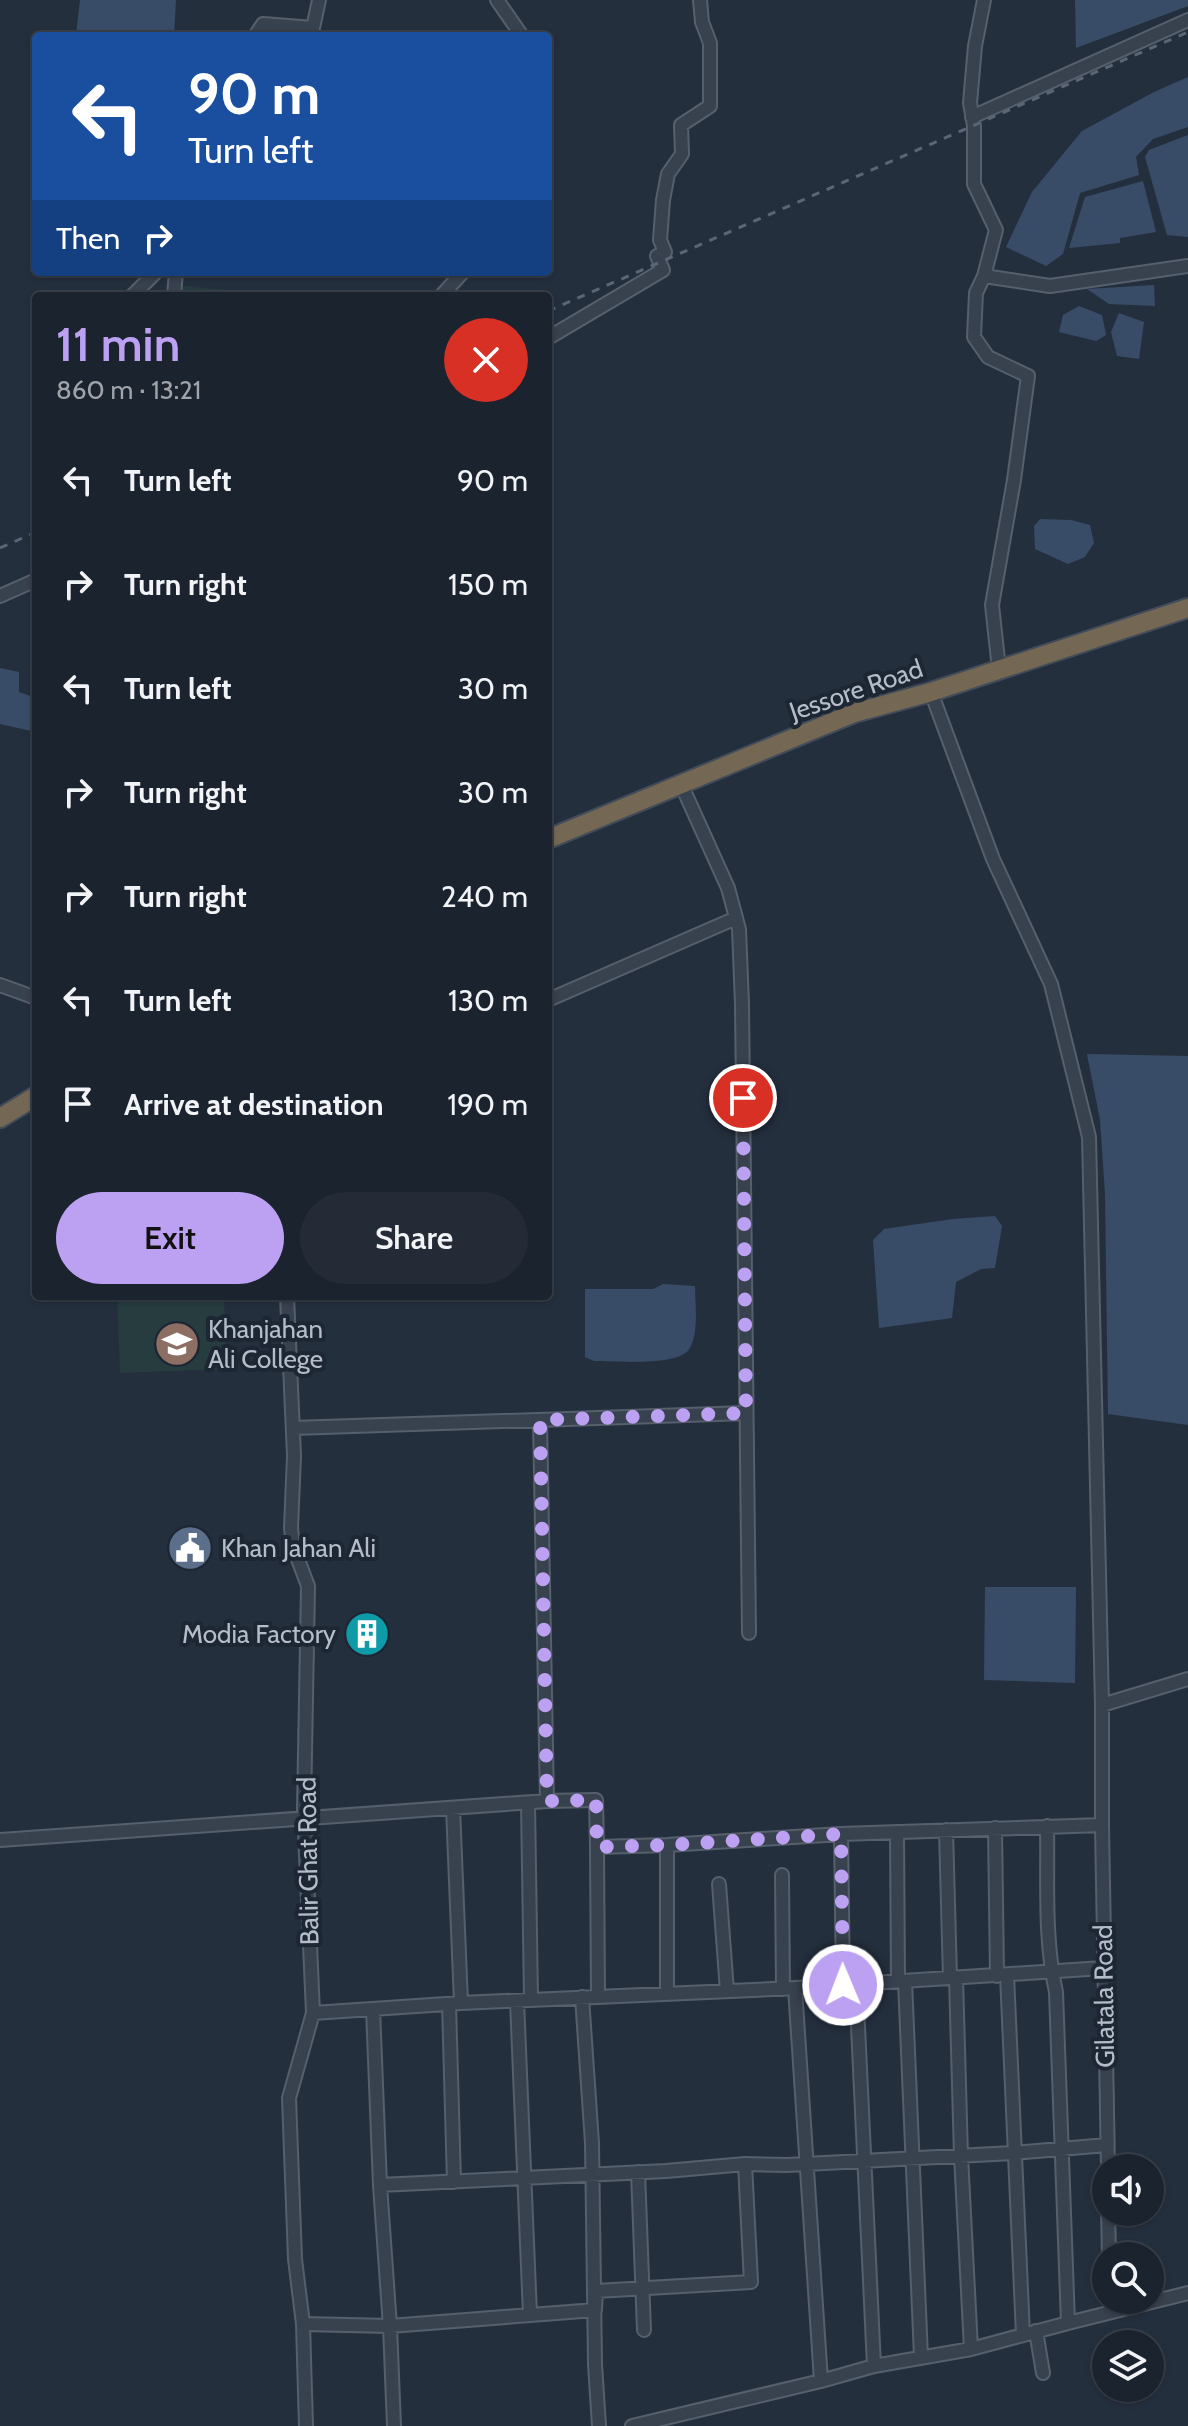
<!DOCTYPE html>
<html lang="en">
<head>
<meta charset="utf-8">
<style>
	body { margin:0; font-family:Cabin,sans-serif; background:#242b36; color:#f1f3f6; height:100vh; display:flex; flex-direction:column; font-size:30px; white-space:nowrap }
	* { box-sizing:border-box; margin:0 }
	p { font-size:26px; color:#a0a4aa }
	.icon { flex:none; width:44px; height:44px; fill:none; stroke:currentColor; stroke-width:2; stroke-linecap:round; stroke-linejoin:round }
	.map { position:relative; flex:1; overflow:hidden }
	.sheet { position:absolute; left:32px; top:292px; width:520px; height:1008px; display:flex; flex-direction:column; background:#1b232e; border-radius:8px; box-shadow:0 2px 6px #0004,0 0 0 2px #39404a }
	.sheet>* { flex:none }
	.banner { position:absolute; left:32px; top:32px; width:520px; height:244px; border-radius:8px; box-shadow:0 2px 6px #0004,0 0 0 2px #39404a; background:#1a4fa0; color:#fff; overflow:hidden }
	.fabs { position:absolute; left:1092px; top:2154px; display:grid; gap:16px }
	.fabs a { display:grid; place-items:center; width:72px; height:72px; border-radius:50%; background:#1b232e; box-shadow:0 2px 6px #0004,0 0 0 2px #39404a; font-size:40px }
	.pin { position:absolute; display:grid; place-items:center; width:68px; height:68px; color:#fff; margin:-34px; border:4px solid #fff; border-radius:50%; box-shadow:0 2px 8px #0007 }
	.me { position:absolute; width:88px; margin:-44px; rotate:359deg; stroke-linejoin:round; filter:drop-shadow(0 0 6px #0008) }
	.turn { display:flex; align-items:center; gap:28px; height:168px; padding:0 24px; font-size:36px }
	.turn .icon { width:104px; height:104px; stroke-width:2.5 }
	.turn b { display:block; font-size:56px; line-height:68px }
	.then { display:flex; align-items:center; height:76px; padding:0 24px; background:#0003; gap:16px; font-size:30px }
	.round { display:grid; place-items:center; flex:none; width:84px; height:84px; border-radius:42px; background:#242b36 }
	.headline { display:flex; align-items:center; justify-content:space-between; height:136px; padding:0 24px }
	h1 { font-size:48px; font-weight:600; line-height:60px; color:#bca0f2 }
	.button { display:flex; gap:16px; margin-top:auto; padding:16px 24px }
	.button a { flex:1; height:92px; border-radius:48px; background:#bca0f2; color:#111; font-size:32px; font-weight:600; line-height:92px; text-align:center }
	.button a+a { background:#242b36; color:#f1f3f6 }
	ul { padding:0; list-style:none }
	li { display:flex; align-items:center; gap:24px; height:104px; padding:0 24px }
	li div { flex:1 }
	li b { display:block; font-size:30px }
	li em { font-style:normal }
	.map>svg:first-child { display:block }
	.green { fill:#263c3f }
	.water { fill:#394c67 }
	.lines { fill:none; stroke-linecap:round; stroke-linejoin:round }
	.minor-casing { stroke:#565f6c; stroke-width:16 }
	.highway-casing { stroke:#434c59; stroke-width:22 }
	.minor { stroke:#38414e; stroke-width:12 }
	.highway { stroke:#746855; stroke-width:18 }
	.rail { stroke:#5a6575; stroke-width:3; stroke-dasharray:8 8; stroke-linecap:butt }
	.route { stroke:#bca0f2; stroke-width:14; stroke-dasharray:0 25.2 }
	.labels { text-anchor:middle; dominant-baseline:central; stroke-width:8; stroke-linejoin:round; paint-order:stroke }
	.street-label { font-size:26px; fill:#b4bcc9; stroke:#1d2633 }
	.poi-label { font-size:26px; fill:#b4bcc9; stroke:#1d2633; text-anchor:start }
</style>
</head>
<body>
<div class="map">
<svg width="1188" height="2426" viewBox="0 0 1188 2426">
	<rect width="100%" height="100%" fill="#242f3e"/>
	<path class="green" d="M181,286L228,290V296H180Z
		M117,1296H179L180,1301L224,1300L227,1369L120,1373Z"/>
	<path class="water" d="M80,0H176L174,36L76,35Z
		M1075,0H1188V6L1076,48Z
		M1188,77V127L1153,139L1136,157L1139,175L1080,193L1063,254L1046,266L1006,247L1032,192L1082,131L1154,92Z
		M1188,135V237L1167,235L1145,157L1149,150Z
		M1143,181L1156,232L1120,238V243L1069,248L1085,197Z
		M1154,285L1155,306L1109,304L1087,289Z
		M1079,306L1102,315L1106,335L1096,341L1059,332L1063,315Z
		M1119,313L1144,322L1139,359L1117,356L1111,332Z
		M1040,519L1071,520L1090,525L1094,543L1085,557L1068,564L1035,549L1034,526Z
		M0,668L19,672V692L36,698V732L0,724Z
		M1087,1054L1188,1056V1425L1108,1414L1105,1194L1100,1120Z
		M995,1216L1002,1226L995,1268L981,1269L956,1282L952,1318L879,1328L873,1240L884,1229L953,1219Z
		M663,1284L695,1286C695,1303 699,1332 690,1348C680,1367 615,1361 594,1361L585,1357V1289H653Z
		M985,1587H1076L1075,1683L984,1680Z"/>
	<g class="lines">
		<g class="minor-casing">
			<path id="minor" d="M497,0L520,33V36
				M984,0L975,46L970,103L974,126V184L996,230L984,276L976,293L974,337L988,357L1028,376L1014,480L992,605L999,669
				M255,36L263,24L313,28L319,0
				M972,117L1188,20
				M984,276L1050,286L1188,266
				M132,296L156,272
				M174,296L176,272
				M441,296L463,272
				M548,338L663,270L657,256L665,252L660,240L663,200L668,174L682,154L681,125L710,106V43L702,22L700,0
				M0,596L36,580
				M681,784L728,888L739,929L742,1004L749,1633
				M0,985L36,998
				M548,1000L736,918
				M287,1296L294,1456L291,1528L293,1546L308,1586L304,1809L313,2013L289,2098L295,2259L303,2324L306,2426
				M540,1420L547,1801L596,1800L597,1847L667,1845L841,1834L843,1985
				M293,1428L746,1413
				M1102,1705L1188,1679
				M528,1803L531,2000
				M453,1808L461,2003
				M1102,1825L1108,2168
				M995,1828L997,1976
				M946,1830L950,1978
				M897,1832L898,1981
				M841,1834L1102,1825V1705L1089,1137L1051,984L993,859L931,692
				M0,1840L547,1801
				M597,1847L598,1997
				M782,1875L783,1989
				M719,1884L727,1991
				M1007,1975L1023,2335
				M956,1977L961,2156L971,2349
				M905,1981L921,2357
				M856,1984L874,2366
				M795,1988L821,2381
				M667,1994V1845
				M582,1997L592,2143L595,2364L599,2426
				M517,2001L530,2315
				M449,2004L454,2182
				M373,2009L380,2185L390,2326L394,2426
				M313,2013L461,2003L795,1988L1103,1968
				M638,2172L644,2330
				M380,2185L666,2171L745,2164L787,2165L1013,2153L1107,2145
				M1108,2212L1109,2256
				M1068,2323L1188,2293
				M303,2324L390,2326L595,2310L596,2291L751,2282L745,2164
				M1036,2331L1043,2373
				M632,2426L821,2381L874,2366L971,2349L1068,2323L1056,1992C1044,1938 1048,1881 1047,1826"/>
		</g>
		<g class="highway-casing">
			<path id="highway" d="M548,839L854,713L931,692L1188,608
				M0,1118L36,1096"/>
		</g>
		<use href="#minor" class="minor"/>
		<use href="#highway" class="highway"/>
		<path class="rail" d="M548,311L1188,32
			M0,548L36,532"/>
	</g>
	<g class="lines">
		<path class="route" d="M743,1098L746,1413L540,1420L547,1801L596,1800L597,1847L667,1845L841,1834L843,1985"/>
	</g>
	<defs>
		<g id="university-disc" transform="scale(2.3)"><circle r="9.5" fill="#8d6e63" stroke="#1d2633"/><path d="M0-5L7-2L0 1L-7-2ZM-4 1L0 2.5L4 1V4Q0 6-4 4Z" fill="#fff"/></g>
		<g id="civic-disc" transform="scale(2.3)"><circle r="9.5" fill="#5c6f8a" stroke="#1d2633"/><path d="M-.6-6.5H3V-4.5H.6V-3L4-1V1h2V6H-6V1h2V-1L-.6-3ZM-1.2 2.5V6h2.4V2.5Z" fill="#fff"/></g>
		<g id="building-disc" transform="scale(2.3)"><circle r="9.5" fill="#0f9aa8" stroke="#1d2633"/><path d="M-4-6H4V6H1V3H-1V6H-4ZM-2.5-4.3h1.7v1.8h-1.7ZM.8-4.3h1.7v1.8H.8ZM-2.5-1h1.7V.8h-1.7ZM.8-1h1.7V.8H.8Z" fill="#fff"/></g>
	</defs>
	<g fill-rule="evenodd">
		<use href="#university-disc" x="177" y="1344"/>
		<use href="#civic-disc" x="190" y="1548"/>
		<use href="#building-disc" x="367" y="1634"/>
	</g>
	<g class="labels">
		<g class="street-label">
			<text transform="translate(856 690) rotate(-19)">Jessore Road</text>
			<text transform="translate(308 1861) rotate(-91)">Balir Ghat Road</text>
			<text transform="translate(1104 1996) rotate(-91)">Gilatala Road</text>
		</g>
		<g class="poi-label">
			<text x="208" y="1329">Khanjahan<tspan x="208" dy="30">Ali College</tspan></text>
			<text x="221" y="1548">Khan Jahan Ali</text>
			<text x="336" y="1634" text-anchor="end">Modia Factory</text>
		</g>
	</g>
</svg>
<div class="fabs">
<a><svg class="icon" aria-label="sound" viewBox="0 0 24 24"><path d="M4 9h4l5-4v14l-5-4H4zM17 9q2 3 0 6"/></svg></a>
<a><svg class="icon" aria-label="search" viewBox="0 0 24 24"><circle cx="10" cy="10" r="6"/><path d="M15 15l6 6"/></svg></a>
<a><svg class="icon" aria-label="layers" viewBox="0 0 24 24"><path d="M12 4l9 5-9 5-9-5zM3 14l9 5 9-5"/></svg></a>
</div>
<div class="pin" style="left:743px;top:1098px;background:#d93025"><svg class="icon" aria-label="arrive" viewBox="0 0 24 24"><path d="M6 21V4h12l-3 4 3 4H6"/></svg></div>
<svg class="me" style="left:843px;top:1985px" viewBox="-20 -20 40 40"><circle r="17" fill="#bca0f2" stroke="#fff" stroke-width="3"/><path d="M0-11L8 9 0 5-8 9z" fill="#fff"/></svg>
<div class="banner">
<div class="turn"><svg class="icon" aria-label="left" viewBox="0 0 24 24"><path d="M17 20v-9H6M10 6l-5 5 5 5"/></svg><div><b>90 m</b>Turn left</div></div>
<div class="then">Then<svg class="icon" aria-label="right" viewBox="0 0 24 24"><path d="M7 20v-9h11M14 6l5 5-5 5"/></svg></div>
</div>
<section class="sheet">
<div class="headline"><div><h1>11 min</h1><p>860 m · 13:21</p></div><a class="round" style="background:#d93025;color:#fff"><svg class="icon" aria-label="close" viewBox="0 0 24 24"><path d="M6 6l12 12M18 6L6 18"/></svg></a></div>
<ul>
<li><svg class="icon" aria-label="left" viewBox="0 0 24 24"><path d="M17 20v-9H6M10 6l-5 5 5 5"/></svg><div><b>Turn left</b></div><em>90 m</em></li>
<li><svg class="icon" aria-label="right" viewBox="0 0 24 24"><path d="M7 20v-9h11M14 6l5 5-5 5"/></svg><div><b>Turn right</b></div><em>150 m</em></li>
<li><svg class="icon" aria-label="left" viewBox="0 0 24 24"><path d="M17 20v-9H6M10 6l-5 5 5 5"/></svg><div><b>Turn left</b></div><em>30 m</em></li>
<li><svg class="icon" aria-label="right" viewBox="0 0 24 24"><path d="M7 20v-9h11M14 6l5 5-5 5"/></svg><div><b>Turn right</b></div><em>30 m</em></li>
<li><svg class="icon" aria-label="right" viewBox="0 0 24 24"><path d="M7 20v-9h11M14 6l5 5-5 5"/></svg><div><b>Turn right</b></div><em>240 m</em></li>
<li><svg class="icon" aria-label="left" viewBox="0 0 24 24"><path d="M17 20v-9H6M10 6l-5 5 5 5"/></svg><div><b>Turn left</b></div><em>130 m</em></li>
<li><svg class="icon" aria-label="arrive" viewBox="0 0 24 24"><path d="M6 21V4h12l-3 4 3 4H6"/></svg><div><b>Arrive at destination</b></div><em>190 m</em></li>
</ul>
<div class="button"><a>Exit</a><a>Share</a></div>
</section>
</div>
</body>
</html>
